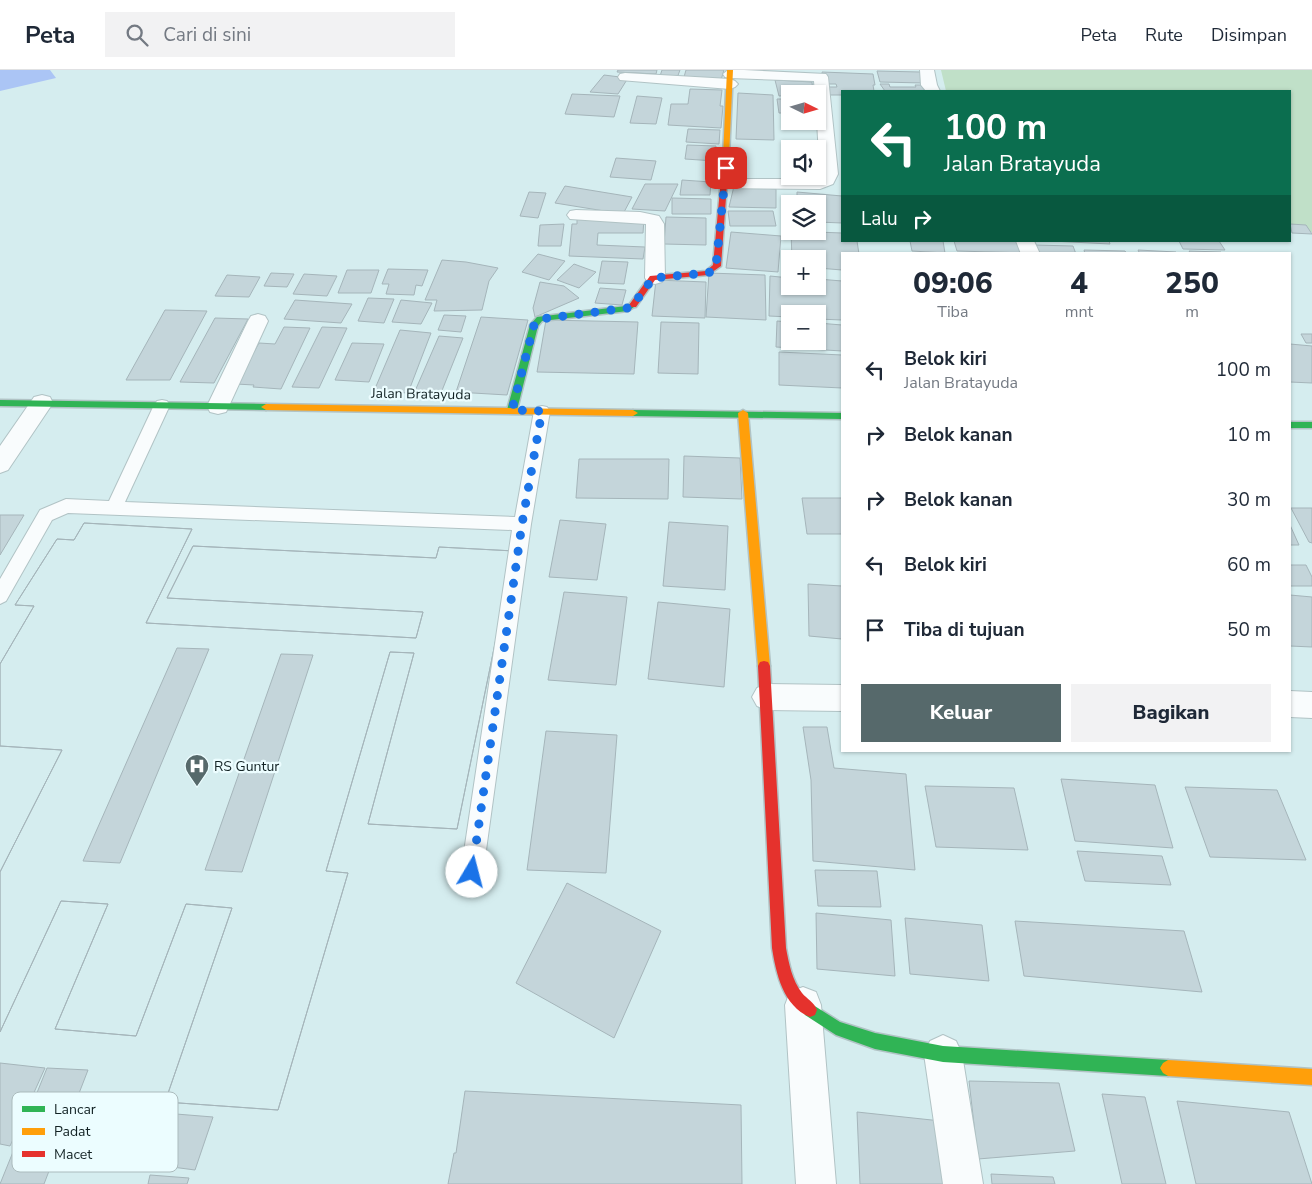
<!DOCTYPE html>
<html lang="id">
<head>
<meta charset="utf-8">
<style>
	body { margin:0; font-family:"Nunito Sans",sans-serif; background:#f2f2f3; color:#1f2937; height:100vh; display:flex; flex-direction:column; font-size:19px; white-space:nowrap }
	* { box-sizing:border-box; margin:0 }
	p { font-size:16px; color:#747a83 }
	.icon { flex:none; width:28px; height:28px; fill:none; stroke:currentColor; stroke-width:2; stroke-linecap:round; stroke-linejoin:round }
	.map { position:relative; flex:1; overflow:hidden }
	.panel { position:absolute; left:841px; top:182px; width:450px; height:500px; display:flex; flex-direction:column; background:#fff; border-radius:0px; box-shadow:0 1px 4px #0004 }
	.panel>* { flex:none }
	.guide { position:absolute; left:841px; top:20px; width:450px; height:152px; border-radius:0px; box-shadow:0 1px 4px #0004; background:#0b6e4f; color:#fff; overflow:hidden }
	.needle { width:32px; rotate:95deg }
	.tools { position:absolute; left:781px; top:15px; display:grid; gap:10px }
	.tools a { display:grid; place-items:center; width:45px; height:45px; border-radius:0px; background:#fff; box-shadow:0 1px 4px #0004; font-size:25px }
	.pin { position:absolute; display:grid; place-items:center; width:42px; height:42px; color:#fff; margin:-21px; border-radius:10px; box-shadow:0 2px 8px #0006 }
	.me { position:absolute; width:55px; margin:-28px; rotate:8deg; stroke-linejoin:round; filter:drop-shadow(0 0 4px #0008) }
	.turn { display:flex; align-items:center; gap:18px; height:105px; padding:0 20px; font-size:22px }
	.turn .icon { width:65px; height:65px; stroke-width:2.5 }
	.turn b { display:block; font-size:35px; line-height:42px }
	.then { display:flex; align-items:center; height:48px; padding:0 20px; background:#0003; gap:10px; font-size:19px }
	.eta { display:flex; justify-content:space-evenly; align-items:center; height:85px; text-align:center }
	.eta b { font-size:30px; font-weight:800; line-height:35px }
	.button { display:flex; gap:10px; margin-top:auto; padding:10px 20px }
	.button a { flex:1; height:58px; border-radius:0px; background:#56696b; color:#fff; font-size:20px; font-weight:800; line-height:58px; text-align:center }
	.button a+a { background:#f2f2f3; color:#1f2937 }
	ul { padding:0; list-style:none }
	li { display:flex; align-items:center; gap:15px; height:65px; padding:0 20px }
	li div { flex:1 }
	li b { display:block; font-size:19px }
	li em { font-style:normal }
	header { display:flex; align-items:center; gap:30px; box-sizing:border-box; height:70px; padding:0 25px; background:#fff; border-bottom:1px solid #e0e1e3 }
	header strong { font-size:24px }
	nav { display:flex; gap:28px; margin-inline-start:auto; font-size:18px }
	.search { width:350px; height:45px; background:#f2f2f3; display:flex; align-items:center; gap:12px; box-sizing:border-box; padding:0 18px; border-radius:0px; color:#747a83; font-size:19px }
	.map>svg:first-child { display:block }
	.green { fill:#c0e0c8 }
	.water { fill:#abc5f5 }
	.building { fill:#c4d5da; stroke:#a5b5ba; fill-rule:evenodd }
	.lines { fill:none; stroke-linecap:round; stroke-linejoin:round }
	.lane-casing { stroke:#b1c3c5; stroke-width:2 }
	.street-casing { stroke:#b1c3c5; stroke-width:2 }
	.fast-casing { stroke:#b1c3c5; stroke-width:3 }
	.slow-casing { stroke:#b1c3c5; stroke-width:3 }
	.jam-casing { stroke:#b1c3c5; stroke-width:3 }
	.lane { fill:#f9fcfd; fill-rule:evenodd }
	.street { fill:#f9fcfd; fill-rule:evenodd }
	.fast { fill:#30b455; fill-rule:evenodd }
	.slow { fill:#ff9f0a; fill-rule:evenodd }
	.jam { fill:#e5322d; fill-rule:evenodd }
	.route { stroke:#1a73e8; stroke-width:9; stroke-dasharray:0 16.2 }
	.labels { text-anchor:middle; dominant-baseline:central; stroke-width:4.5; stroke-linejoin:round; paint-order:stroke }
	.street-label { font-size:14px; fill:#122224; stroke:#ecfdff }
	.poi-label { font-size:14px; fill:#122224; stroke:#ecfdff; text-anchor:start }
	.key { fill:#ecfdff; stroke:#abbbbd; stroke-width:1 }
	.key-label { font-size:14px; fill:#122224 }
</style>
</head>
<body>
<header>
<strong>Peta</strong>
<div class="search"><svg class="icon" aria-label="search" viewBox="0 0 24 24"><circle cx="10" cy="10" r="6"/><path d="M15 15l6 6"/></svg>Cari di sini</div>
<nav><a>Peta</a><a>Rute</a><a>Disimpan</a></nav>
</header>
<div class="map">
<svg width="1312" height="1114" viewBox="0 0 1312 1114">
	<rect width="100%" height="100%" fill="#d5edef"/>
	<path class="green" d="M941,0H1312V162L1290,159V21H946Z"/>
	<path class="water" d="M0,0H50L56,8L0,21Z"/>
	<path class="building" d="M618,0H657L656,4L617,2Z
		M662,0H680L677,8L660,6Z
		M686,0H724L721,10L684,7Z
		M877,1L920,2L924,13L880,12Z
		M822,2L873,4L875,15H873L874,21H842V25H826L824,17H837L836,14H824Z
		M604,5L628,8L618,24L590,22Z
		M775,10L812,12L813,24L779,26Z
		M880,14H889L890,17H916L915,15H925L929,17L930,21H885Z
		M690,19L722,20L720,36H723L721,58L668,55L671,34H688Z
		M738,23L773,25L774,70L736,69Z
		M572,24L620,26L614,47L565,44Z
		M637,26L662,28L656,54L630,53Z
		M777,29H790V43H779Z
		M688,59L720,60L719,74L686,72Z
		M687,75L716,76L715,91L685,89Z
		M616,88L656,91L651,110L610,107Z
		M682,110L711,112L710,125H680Z
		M645,114H678L665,141L632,139Z
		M565,116L632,127L623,144L555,133Z
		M734,116L776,119V138L729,137Z
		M529,122L546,123L538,148L520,146Z
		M797,122L842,126V153L818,152V134H797Z
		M672,128L711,129V144H672Z
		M728,141H773L776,156H730Z
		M666,147L706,148V175L664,174Z
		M577,148L644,149L643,163H598L597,175L645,177L643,189L569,186L572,154H577Z
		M564,154L561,176H538L540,155Z
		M1290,154L1306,155L1312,164L1292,163Z
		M791,161L842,163V171H857L859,184H842V200L818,198V189H792Z
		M731,162L781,166L778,202L726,198Z
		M910,171H943L945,183L912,181Z
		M954,171H1023L1027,183L957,181Z
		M1052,171H1109L1110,174Z
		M1179,171H1219L1225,180L1183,179Z
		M1034,175L1073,176L1076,184H1038Z
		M1084,180L1125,181L1127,184H1085Z
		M1138,180L1176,182L1177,184H1140Z
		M1189,181L1221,182L1222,184H1191Z
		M538,184L565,191L549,210L522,202Z
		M442,190L466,192L498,198L489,211L482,240L434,241L437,230H425Z
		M602,191L628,192L624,214L598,213Z
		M574,194L596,202L579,218L557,210Z
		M388,199L428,200L422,216L416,215L414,225L386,224L389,214H382Z
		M347,200H379L371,223H338Z
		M271,203L294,204L287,217L264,216Z
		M709,203L765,205L766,250L706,247Z
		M304,204L337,206L327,226L293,224Z
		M227,205L260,207L249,227L215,226Z
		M770,206L790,208V216H818V209L842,211V250L818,249V244H790V247L769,246Z
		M656,210L706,212L705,248L652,246Z
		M540,212L564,216L579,228L535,247L533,238Z
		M600,218L626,220L622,235L595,233Z
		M368,228L394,229L384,253L358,251Z
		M295,230L352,234L341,253L284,249Z
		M401,230L432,233L421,254L392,252Z
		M165,240L207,241L170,310H126Z
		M444,245L466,246L461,262L438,260Z
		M481,247L528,250L507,325L456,322Z
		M215,248L248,249L214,313L180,312Z
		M546,250L638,252L634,304L537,302Z
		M777,251L790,252V271H818V253L842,255V281L776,277Z
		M661,252L699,253L698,304L658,303Z
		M284,257L310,258L281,319L253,317L254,315L236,314L259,273L275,274Z
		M322,257L347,258L319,318L292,317Z
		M400,260L431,263L408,323L374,321Z
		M1301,264H1312V273H1306Z
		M439,266L463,268L441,323L415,321Z
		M352,273L384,274L369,312L335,310Z
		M1290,274L1312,276V313L1290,312Z
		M779,282L842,285V318L779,315Z
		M684,386L740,388L742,429L683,427Z
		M579,389H669L668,429L576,428Z
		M802,428H842V464H807Z
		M1291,438H1312V473L1309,472Z
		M0,445H24L0,485Z
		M560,450L606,454L597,510L549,507Z
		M669,452L728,456L725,520L663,516Z
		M84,453L192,459L146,553L416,568L423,542L167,528L193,476L436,488L439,477L514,481L457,759L368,754L414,583L390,582L326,801L348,803L278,1040L165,1032L232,838L186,834L136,966L55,959L108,834L61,831L0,962V802L62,680L0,676V594L34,536L15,535L57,469L74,470ZM177,578L209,579L120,793L83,791ZM281,584L313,585L242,802L205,800Z
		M84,453L192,459L146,553L416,568L423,542L167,528L193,476L436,488L439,477L514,481L457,759L368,754L414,583L390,582L326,801L348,803L278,1040L165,1032L232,838L186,834L136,966L55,959L108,834L61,831L0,962V802L62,680L0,676V594L34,536L15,535L57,469L74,470Z
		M1290,455L1299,475H1290Z
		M1290,495H1306L1312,507V516H1290Z
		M808,514L842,516V569L809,566Z
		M564,522L627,527L616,615L548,610Z
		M1290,525L1312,527V577L1290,576Z
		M658,532L730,539L724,617L648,609Z
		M803,657H827L834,698L906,704L915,800L813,791L811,710Z
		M546,661L617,665L606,803L527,800Z
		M1061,709L1155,715L1173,778L1075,771Z
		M925,716L1014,718L1028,780L936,777Z
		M1185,717L1277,720L1306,790L1210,787Z
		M1077,781L1162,786L1171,815L1085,811Z
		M815,800L877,801L881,837L818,836Z
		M567,813L661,861L614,968L516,913Z
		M816,843L891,850L895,906L817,899Z
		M905,848L982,855L989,911L910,904Z
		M1015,851L1184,861L1202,922L1024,906Z
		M0,993L45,998L10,1076L0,1074Z
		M47,998L88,1000L44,1114H0Z
		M969,1011L1059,1013L1075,1081L978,1089Z
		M465,1021L741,1035L742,1114H448L454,1083H456Z
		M1102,1024L1145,1027L1166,1114H1122Z
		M1177,1031L1289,1042L1312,1114H1196Z
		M857,1042L941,1051L947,1114H860Z
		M176,1044L213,1047L195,1100L157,1095Z
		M991,1104L1053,1107L1055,1114H992Z
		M150,1105L189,1108L187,1114H148Z"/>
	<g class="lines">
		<g class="lane-casing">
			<path id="lane" d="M162,330L167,331L170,335L125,432L515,447L534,341L537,337L542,336L547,337L550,341L531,454L483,802L480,810L472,813L464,810L461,802L512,460L68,443L52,450L6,531L0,534V509L40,440L66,429L109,431L154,335L157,331Z"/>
		</g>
		<g class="street-casing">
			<path id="street" d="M744,0L826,4L828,7L838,104L833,114L820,119L719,118L716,114L719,110L725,109H817L820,104L817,51L818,24H815L814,11L730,8L725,7L723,4L728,0Z
				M920,0H934L937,15L940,21H926L921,15Z
				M625,3L730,9L735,11L738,14L735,17L730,19L620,10L618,7L620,4Z
				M576,140L640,142L659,146L664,154L665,208L662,212L655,214L648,212L645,208L646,154L570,149L567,145L570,141Z
				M1016,171H1034L1040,184H1021Z
				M258,244L265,246L268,251L229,336L226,342L218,344L210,342L207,336L248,251L251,246Z
				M42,325L50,327L53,333L8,400L0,403V376L34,327Z
				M767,614L842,615V641L767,640L757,636L752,627L757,618Z
				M1290,621L1312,622V648L1290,647Z
				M803,917L816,922L821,935L836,1114H796L785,935L790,922Z
				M943,965L956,971L962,984L983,1114H943L924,984L930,971Z"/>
		</g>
		<g class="fast-casing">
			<path id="fast" d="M633,232L637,235L628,241L542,251L538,256L517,340L512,343L509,342L507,340L530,255L537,247L626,236Z
				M0,330L266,334L271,337L266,340L0,336Z
				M633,340L842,343V349L633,346L628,343Z
				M1290,352H1312V358H1290Z
				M810,933L840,952L875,963L943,976L1168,990L1173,993L1176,998L1173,1003L1168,1006L943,992L875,979L836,965L805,945L803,940L805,935Z"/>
		</g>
		<g class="slow-casing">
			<path id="slow" d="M727,0H733L729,87L726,89L723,87Z
				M266,334L633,340L638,343L633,346L266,340L261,337Z
				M743,340L748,343L770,596L768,600L764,601L760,600L758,596L738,343Z
				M1168,990L1312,999V1015L1168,1006L1163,1003L1160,998L1163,993Z"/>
		</g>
		<g class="jam-casing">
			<path id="jam" d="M726,85L729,87L721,196L708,205L655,210L636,237H630L629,235L650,206L706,201L713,195L723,87Z
				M764,591L768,592L770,596L786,878C789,894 792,910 802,923C807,929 814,932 817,940L815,945L810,947C783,936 776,903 772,878L758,596L760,592Z"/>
		</g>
		<use href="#lane" class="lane"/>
		<use href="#street" class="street"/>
		<use href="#fast" class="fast"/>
		<use href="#slow" class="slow"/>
		<use href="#jam" class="jam"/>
	</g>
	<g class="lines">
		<path class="route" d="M472,802L522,454L542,341L512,340L534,255L540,249L628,238L633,235L653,208L708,203L714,200L716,196L726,98"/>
	</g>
	<defs>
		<g id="hospital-pin" transform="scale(1.25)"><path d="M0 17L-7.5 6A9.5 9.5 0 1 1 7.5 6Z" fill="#56696b" stroke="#ecfdff"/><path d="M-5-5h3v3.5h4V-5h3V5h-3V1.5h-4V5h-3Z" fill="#fff"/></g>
	</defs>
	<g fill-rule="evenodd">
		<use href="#hospital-pin" x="197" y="696"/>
	</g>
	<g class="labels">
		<g class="street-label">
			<text transform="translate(421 324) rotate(1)">Jalan Bratayuda</text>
		</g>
		<g class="poi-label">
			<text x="214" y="696">RS Guntur</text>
		</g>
	</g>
	<rect x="12" y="1022" width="166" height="80" rx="8" class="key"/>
	<rect x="22" y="1036" width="23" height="6" fill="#30b455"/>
	<rect x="22" y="1058" width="23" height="7" fill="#ff9f0a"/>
	<rect x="22" y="1081" width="23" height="6" fill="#e5322d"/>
	<g class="key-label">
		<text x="54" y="1044">Lancar</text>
		<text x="54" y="1066">Padat</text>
		<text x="54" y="1089">Macet</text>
	</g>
</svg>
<div class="tools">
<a><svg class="needle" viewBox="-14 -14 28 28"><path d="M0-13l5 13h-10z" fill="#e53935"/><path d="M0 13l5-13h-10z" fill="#747a83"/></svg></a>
<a><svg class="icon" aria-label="sound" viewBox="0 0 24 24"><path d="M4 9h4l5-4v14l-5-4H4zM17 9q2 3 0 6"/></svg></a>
<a><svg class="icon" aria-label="layers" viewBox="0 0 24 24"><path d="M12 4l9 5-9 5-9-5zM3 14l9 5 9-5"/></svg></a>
<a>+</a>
<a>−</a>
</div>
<div class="pin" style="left:726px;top:98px;background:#d93025"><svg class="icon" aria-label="arrive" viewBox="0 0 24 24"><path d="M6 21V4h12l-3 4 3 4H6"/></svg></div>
<svg class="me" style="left:472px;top:802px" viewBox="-20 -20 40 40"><circle r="19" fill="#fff"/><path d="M0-13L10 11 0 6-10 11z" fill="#1a73e8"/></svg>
<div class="guide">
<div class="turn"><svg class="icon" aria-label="left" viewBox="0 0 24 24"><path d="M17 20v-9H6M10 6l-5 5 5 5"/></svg><div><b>100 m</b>Jalan Bratayuda</div></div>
<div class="then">Lalu<svg class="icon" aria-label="right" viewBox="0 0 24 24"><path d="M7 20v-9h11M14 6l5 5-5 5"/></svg></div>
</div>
<section class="panel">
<div class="eta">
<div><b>09:06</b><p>Tiba</p></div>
<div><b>4</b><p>mnt</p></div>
<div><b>250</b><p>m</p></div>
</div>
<ul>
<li><svg class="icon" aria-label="left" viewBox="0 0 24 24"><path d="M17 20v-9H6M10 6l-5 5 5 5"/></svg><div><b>Belok kiri</b><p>Jalan Bratayuda</p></div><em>100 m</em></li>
<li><svg class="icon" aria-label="right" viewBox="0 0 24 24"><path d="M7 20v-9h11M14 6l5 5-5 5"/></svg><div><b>Belok kanan</b></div><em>10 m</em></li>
<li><svg class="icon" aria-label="right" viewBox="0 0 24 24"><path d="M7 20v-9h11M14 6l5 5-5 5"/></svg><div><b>Belok kanan</b></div><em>30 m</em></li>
<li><svg class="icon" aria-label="left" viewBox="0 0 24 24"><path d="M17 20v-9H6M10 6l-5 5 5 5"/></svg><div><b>Belok kiri</b></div><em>60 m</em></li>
<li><svg class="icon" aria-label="arrive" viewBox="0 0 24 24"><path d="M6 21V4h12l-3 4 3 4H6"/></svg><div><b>Tiba di tujuan</b></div><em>50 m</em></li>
</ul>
<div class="button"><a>Keluar</a><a>Bagikan</a></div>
</section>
</div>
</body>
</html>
